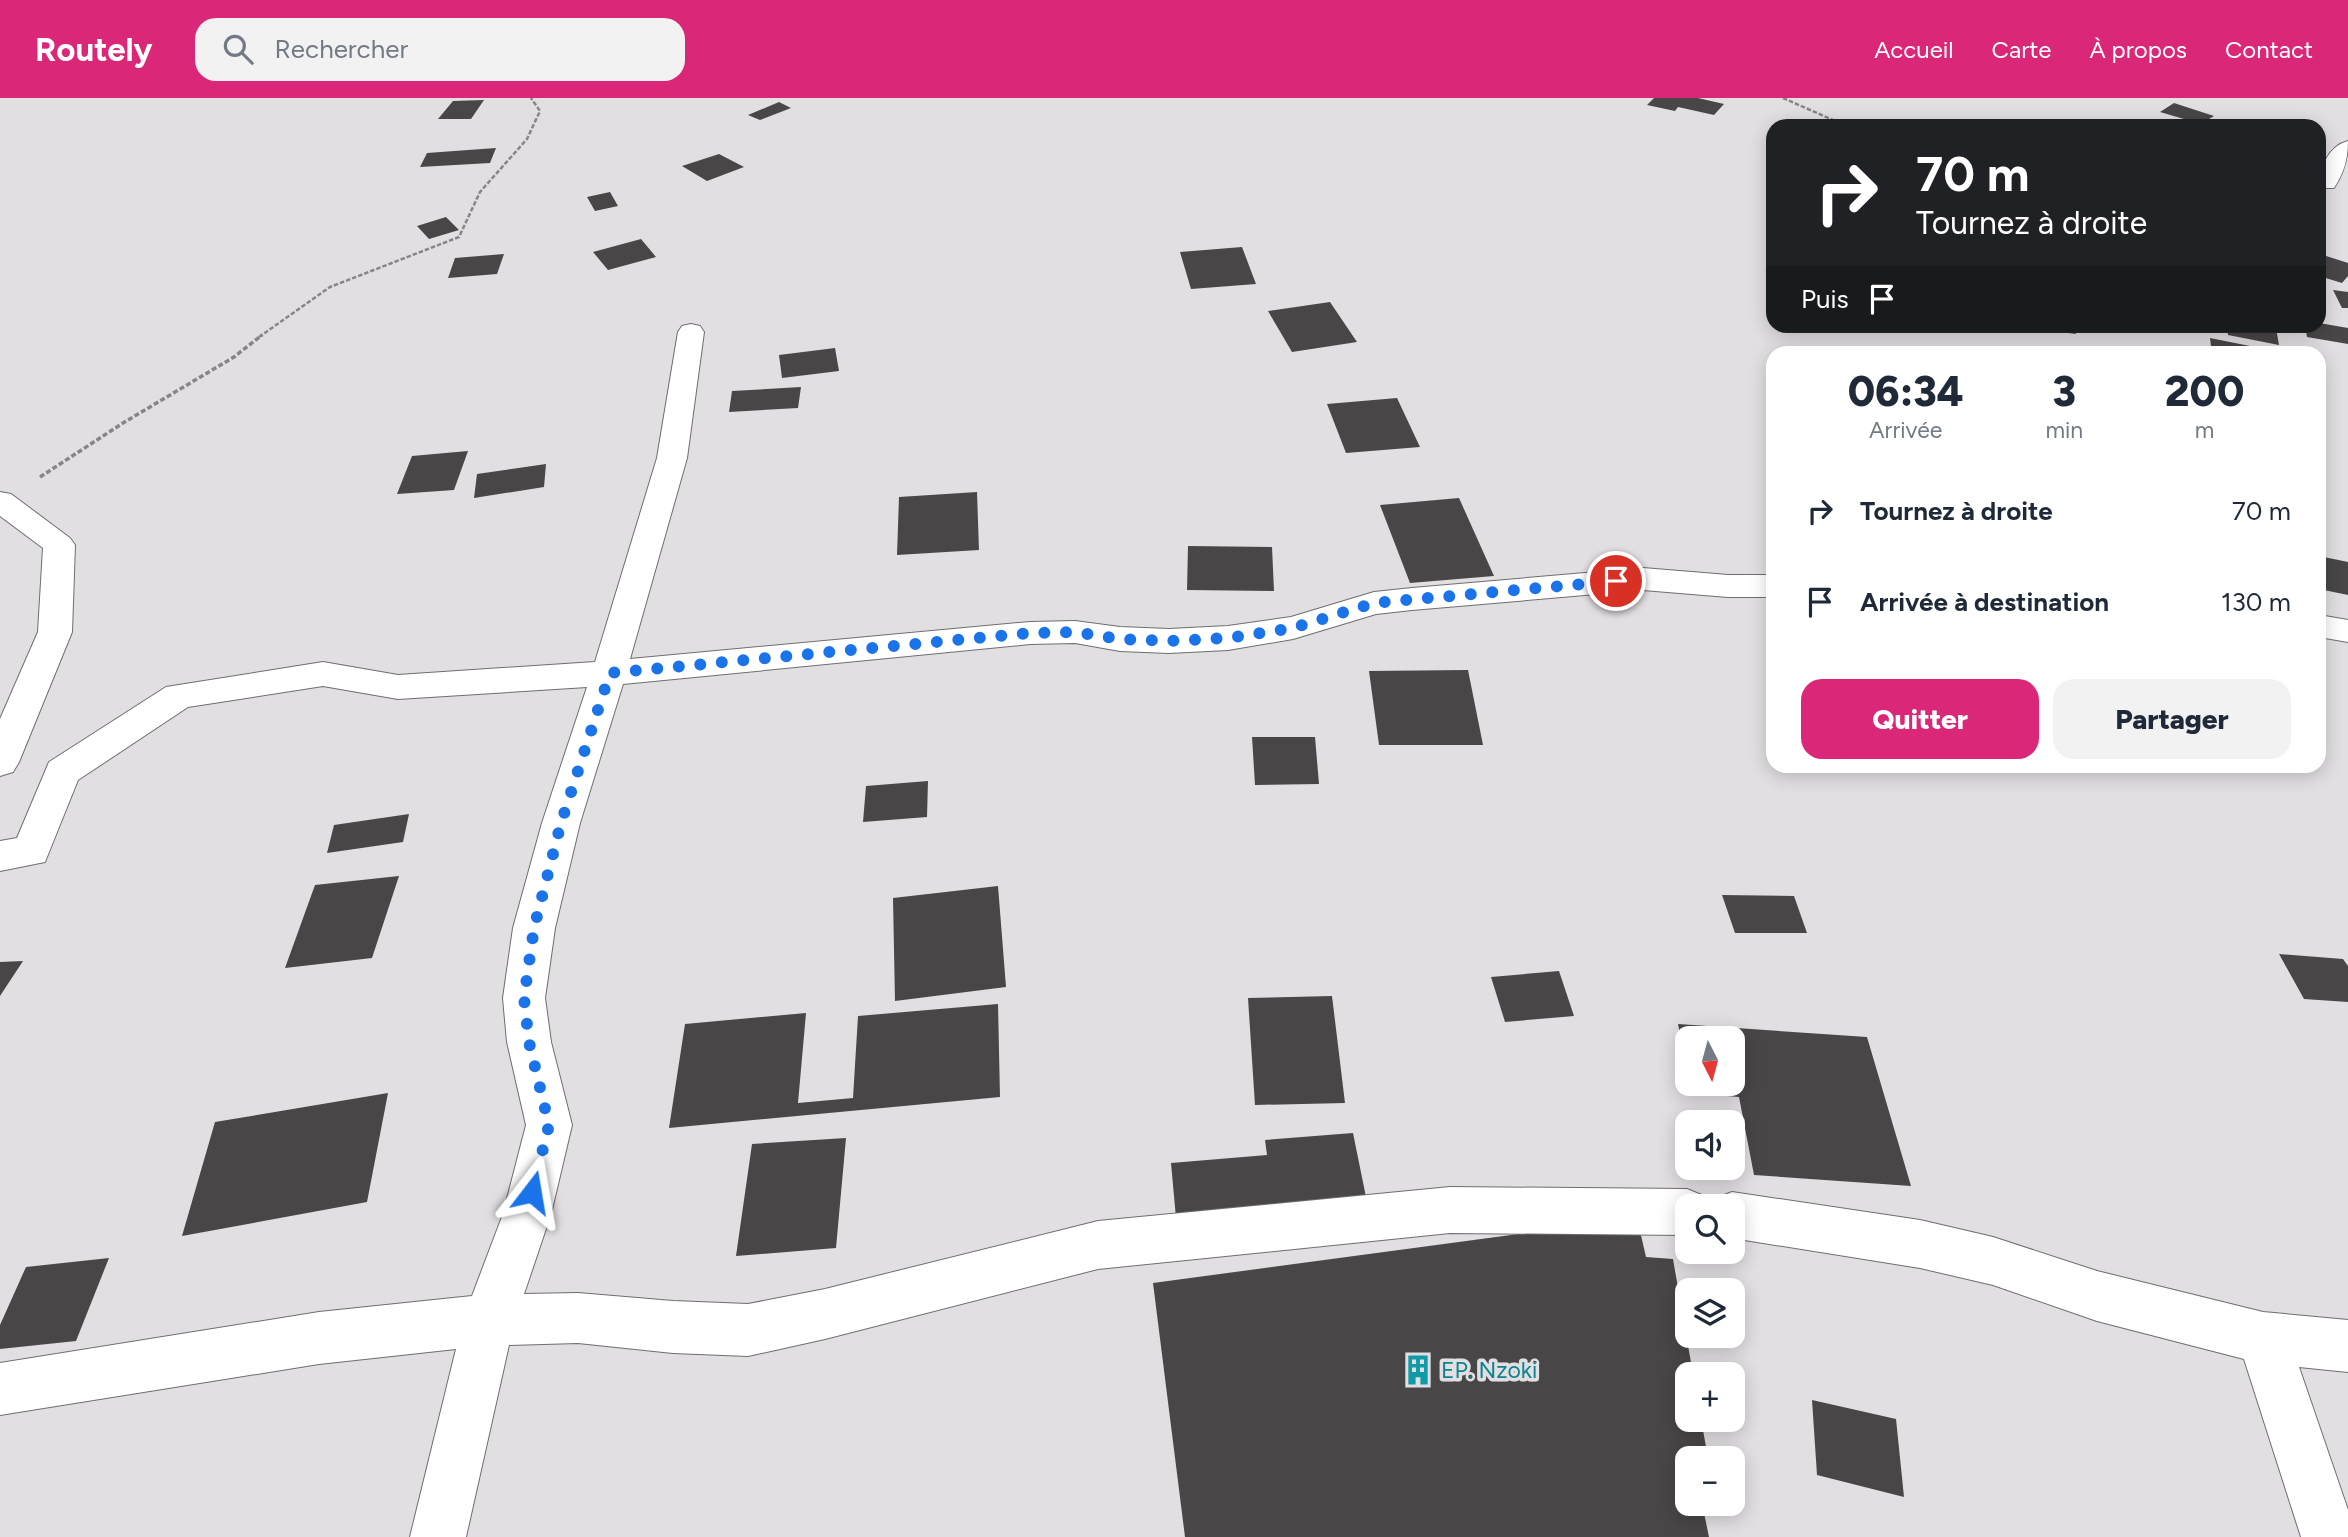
<!DOCTYPE html>
<html lang="fr">
<head>
<meta charset="utf-8">
<style>
	body { margin:0; font-family:Figtree,sans-serif; background:#f2f2f3; color:#1f2937; height:100vh; display:flex; flex-direction:column; font-size:26px; white-space:nowrap }
	* { box-sizing:border-box; margin:0 }
	p { font-size:23px; color:#747a83 }
	.icon { flex:none; width:38px; height:38px; fill:none; stroke:currentColor; stroke-width:2; stroke-linecap:round; stroke-linejoin:round }
	.map { position:relative; flex:1; overflow:hidden }
	.panel { position:absolute; left:1766px; top:248px; width:560px; height:427px; display:flex; flex-direction:column; background:#fff; border-radius:21px; box-shadow:0 4px 18px #0003 }
	.panel>* { flex:none }
	.hud { position:absolute; left:1766px; top:21px; width:560px; height:214px; border-radius:21px; box-shadow:0 4px 18px #0003; background:#202124; color:#fff; overflow:hidden }
	.needle { width:46px; rotate:174deg }
	.buttons { position:absolute; left:1675px; top:928px; display:grid; gap:14px }
	.buttons a { display:grid; place-items:center; width:70px; height:70px; border-radius:14px; background:#fff; box-shadow:0 4px 18px #0003; font-size:35px }
	.pin { position:absolute; display:grid; place-items:center; width:60px; height:60px; color:#fff; margin:-30px; border:4px solid #fff; border-radius:50%; box-shadow:0 2px 7px #0007 }
	.me { position:absolute; width:77px; margin:-38px; rotate:14deg; stroke-linejoin:round; filter:drop-shadow(0 0 5px #0008) }
	.turn { display:flex; align-items:center; gap:24px; height:147px; padding:0 35px; font-size:32px }
	.turn .icon { width:91px; height:91px; stroke-width:2.5 }
	.turn b { display:block; font-size:49px; line-height:60px }
	.then { display:flex; align-items:center; height:66px; padding:0 35px; background:#0003; gap:14px; font-size:26px }
	.eta { display:flex; justify-content:space-evenly; align-items:center; height:119px; text-align:center }
	.eta b { font-size:42px; font-weight:800; line-height:49px }
	.action { display:flex; gap:14px; margin-top:auto; padding:14px 35px }
	.action a { flex:1; height:80px; border-radius:21px; background:#db2777; color:#fff; font-size:28px; font-weight:800; line-height:80px; text-align:center }
	.action a+a { background:#f2f2f3; color:#1f2937 }
	ul { padding:0; list-style:none }
	li { display:flex; align-items:center; gap:21px; height:91px; padding:0 35px }
	li div { flex:1 }
	li b { display:block; font-size:26px }
	li em { font-style:normal }
	header { display:flex; align-items:center; gap:42px; box-sizing:border-box; height:98px; padding:0 35px; background:#db2777; color:#fff }
	header strong { font-size:33px }
	nav { display:flex; gap:38px; margin-inline-start:auto; font-size:24px }
	.search { width:490px; height:63px; background:#f2f2f3; display:flex; align-items:center; gap:18px; box-sizing:border-box; padding:0 24px; border-radius:21px; color:#747a83; font-size:26px }
	.map>svg:first-child { display:block }
	.building { fill:#494648 }
	.lines { fill:none; stroke-linecap:round; stroke-linejoin:round }
	.minor-casing { stroke:#6f6d70; stroke-width:2 }
	.path-far1 { stroke:#878587; stroke-width:2.5; stroke-dasharray:4.5 2; stroke-linecap:butt }
	.path { stroke:#878587; stroke-width:3.5; stroke-dasharray:5 2.5; stroke-linecap:butt }
	.minor { fill:#fff; fill-rule:evenodd }
	.route { stroke:#1a73e8; stroke-width:12; stroke-dasharray:0 21.6 }
	.labels { text-anchor:middle; dominant-baseline:central; stroke-width:7; stroke-linejoin:round; paint-order:stroke }
	.near-culture-label { font-size:23px; fill:#0d838f; stroke:#e2dfe2; text-anchor:start }
</style>
</head>
<body>
<header>
<strong>Routely</strong>
<div class="search"><svg class="icon" aria-label="search" viewBox="0 0 24 24"><circle cx="10" cy="10" r="6"/><path d="M15 15l6 6"/></svg>Rechercher</div>
<nav><a>Accueil</a><a>Carte</a><a>À propos</a><a>Contact</a></nav>
</header>
<div class="map">
<svg width="2348" height="1439" viewBox="0 0 2348 1439">
	<rect width="100%" height="100%" fill="#e2dfe2"/>
	<path class="building" d="M1654,0H1698L1724,6L1714,17L1678,9L1675,13L1647,7Z
		M484,2L471,21H438L453,3Z
		M779,4L791,10L760,22L748,17Z
		M2174,5L2214,18L2201,26L2160,14Z
		M496,50L490,65L420,69L427,55Z
		M719,56L744,69L707,83L682,68Z
		M610,94L618,108L595,113L587,99Z
		M446,119L459,132L429,141L417,128Z
		M641,141L656,159L608,172L593,154Z
		M1242,149L1256,186L1191,191L1180,154Z
		M504,156L497,176L448,180L455,160Z
		M2323,157L2348,165V178L2342,185L2319,178V162Z
		M2333,192L2348,194V210H2342Z
		M1330,204L1357,244L1292,254L1268,213Z
		M2319,225L2348,230V246L2307,239L2305,228H2319Z
		M2022,228H2073L2076,236L2022,229Z
		M2227,228L2276,230L2279,247L2228,237Z
		M2210,240L2250,248L2251,256H2212Z
		M835,250L839,273L782,280L779,257Z
		M801,289L798,310L729,314L732,293Z
		M1397,300L1420,349L1346,355L1327,306Z
		M468,353L454,392L397,396L412,358Z
		M546,366L544,389L474,400L477,376Z
		M977,394L979,452L897,457L899,399Z
		M1459,400L1494,478L1410,485L1380,407Z
		M1188,448L1272,449L1274,493L1187,492Z
		M2319,458L2348,464V497L2319,491Z
		M1468,572L1483,647H1379L1369,573Z
		M1252,639H1315L1319,686L1255,687Z
		M928,683L927,719L863,724L866,688Z
		M409,716L403,744L327,755L334,727Z
		M399,778L372,860L285,870L315,787Z
		M998,788L1006,889L895,903L893,800Z
		M1722,797L1794,798L1807,835H1735Z
		M2279,856L2343,861L2348,868V904L2304,901Z
		M23,863L0,898V864Z
		M1559,873L1574,918L1505,924L1491,879Z
		M1332,898L1345,1005L1255,1007L1248,900Z
		M998,906L1000,999L669,1030L685,926L806,915L798,1005L853,1000L858,918Z
		M1678,926L1867,939L1911,1088L1754,1077L1739,999L1691,995L1689,985H1732V940H1687L1686,966Z
		M388,995L367,1104L182,1138L215,1024Z
		M1353,1035L1367,1104L1176,1120L1171,1065L1267,1057L1265,1042Z
		M846,1040L836,1150L736,1158L752,1046Z
		M1637,1120L1646,1159L1673,1161L1693,1276H1687V1321H1701L1708,1360H1687V1405H1715L1716,1412L1703,1410L1709,1439H1185L1153,1185Z
		M109,1160L76,1243L0,1251V1227L26,1169Z
		M1812,1302L1896,1321L1904,1399L1817,1377Z"/>
	<g class="lines">
		<g class="minor-casing">
			<path id="minor" d="M2348,43C2348,61 2344,75 2334,90H2319C2319,71 2328,48 2348,43Z
				M691,226L700,228L704,234L687,360L630,561L1030,524L1075,523L1120,529L1169,531L1228,528L1291,519L1374,494L1412,490L1643,470L1728,477H1773V499H1728L1643,492L1412,512L1376,516L1293,541L1228,552L1169,555L1120,553L1075,545L1030,546L623,586L580,725L555,830L545,900L551,944L572,1027L551,1116L524,1196L578,1195L673,1203L748,1206L825,1191L1098,1123L1450,1089L1687,1091L1704,1098L1708,1108H1687V1137L1450,1135L1098,1171L825,1241L748,1258L673,1255L578,1245L509,1247L466,1439H410L456,1251L319,1266L0,1317V1265L319,1214L472,1198L503,1116L526,1027L507,944L503,900L513,830L542,725L587,589L398,601L323,588L188,609L78,682L45,764L0,773V743L17,740L49,664L166,589L323,564L398,577L595,564L657,360L678,234L682,228Z
				M0,394L11,396L70,440L75,447L72,534L19,664L13,674L0,678V621L38,534L43,450L0,418Z
				M2319,517L2348,522V544L2319,539Z
				M1732,1094L1920,1122L1993,1139L2097,1173L2263,1214L2348,1222V1274L2299,1269L2348,1412V1439H2301L2244,1261L2097,1223L1993,1187L1920,1170L1732,1140V1108H1712L1715,1101Z"/>
		</g>
		<path class="path-far1" d="M1783,0L1842,26
			M259,239L330,189L459,139L480,94L527,41L540,13L531,0"/>
		<path class="path" d="M40,379L123,325L234,259L262,237"/>
		<use href="#minor" class="minor"/>
	</g>
	<g class="lines">
		<path class="route" d="M532,1094L549,1027L529,944L524,900L534,830L561,725L610,575L1030,535L1075,534L1120,541L1169,543L1228,540L1293,530L1374,505L1616,483"/>
	</g>
	<defs>
		<g id="building-bare" transform="scale(2.415)"><path d="M-4-6H4V6H1V3H-1V6H-4ZM-2.5-4.3h1.7v1.8h-1.7ZM.8-4.3h1.7v1.8H.8ZM-2.5-1h1.7V.8h-1.7ZM.8-1h1.7V.8H.8Z" fill="#0f9aa8" stroke="#e2dfe2" stroke-width="2.5" paint-order="stroke"/></g>
	</defs>
	<g fill-rule="evenodd">
		<use href="#building-bare" x="1418" y="1272"/>
	</g>
	<g class="labels">
		<g class="near-culture-label">
			<text x="1441" y="1272">EP. Nzoki</text>
		</g>
	</g>
</svg>
<div class="buttons">
<a><svg class="needle" viewBox="-14 -14 28 28"><path d="M0-13l5 13h-10z" fill="#e53935"/><path d="M0 13l5-13h-10z" fill="#747a83"/></svg></a>
<a><svg class="icon" aria-label="sound" viewBox="0 0 24 24"><path d="M4 9h4l5-4v14l-5-4H4zM17 9q2 3 0 6"/></svg></a>
<a><svg class="icon" aria-label="search" viewBox="0 0 24 24"><circle cx="10" cy="10" r="6"/><path d="M15 15l6 6"/></svg></a>
<a><svg class="icon" aria-label="layers" viewBox="0 0 24 24"><path d="M12 4l9 5-9 5-9-5zM3 14l9 5 9-5"/></svg></a>
<a>+</a>
<a>−</a>
</div>
<div class="pin" style="left:1616px;top:483px;background:#d93025"><svg class="icon" aria-label="arrive" viewBox="0 0 24 24"><path d="M6 21V4h12l-3 4 3 4H6"/></svg></div>
<svg class="me" style="left:532px;top:1094px" viewBox="-20 -20 40 40"><path d="M0-17L14 15 0 8-14 15z" fill="#1a73e8" stroke="#fff" stroke-width="4"/></svg>
<div class="hud">
<div class="turn"><svg class="icon" aria-label="right" viewBox="0 0 24 24"><path d="M7 20v-9h11M14 6l5 5-5 5"/></svg><div><b>70 m</b>Tournez à droite</div></div>
<div class="then">Puis<svg class="icon" aria-label="arrive" viewBox="0 0 24 24"><path d="M6 21V4h12l-3 4 3 4H6"/></svg></div>
</div>
<section class="panel">
<div class="eta">
<div><b>06:34</b><p>Arrivée</p></div>
<div><b>3</b><p>min</p></div>
<div><b>200</b><p>m</p></div>
</div>
<ul>
<li><svg class="icon" aria-label="right" viewBox="0 0 24 24"><path d="M7 20v-9h11M14 6l5 5-5 5"/></svg><div><b>Tournez à droite</b></div><em>70 m</em></li>
<li><svg class="icon" aria-label="arrive" viewBox="0 0 24 24"><path d="M6 21V4h12l-3 4 3 4H6"/></svg><div><b>Arrivée à destination</b></div><em>130 m</em></li>
</ul>
<div class="action"><a>Quitter</a><a>Partager</a></div>
</section>
</div>
</body>
</html>
